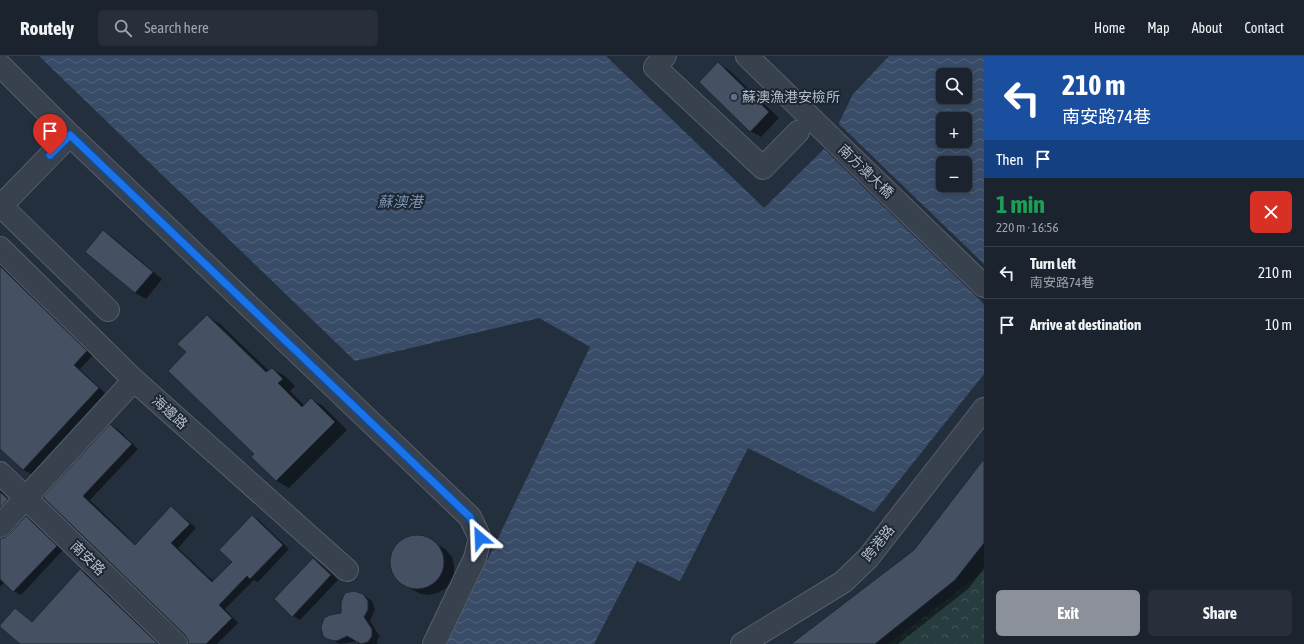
<!DOCTYPE html>
<html lang="en">
<head>
<meta charset="utf-8">
<style>
	body { margin:0; font-family:"Asap Condensed","Noto Sans TC",sans-serif; background:#282f3a; color:#f1f3f6; height:100vh; display:flex; flex-direction:column; font-size:15px; white-space:nowrap }
	* { box-sizing:border-box; margin:0 }
	p { font-size:13px; color:#a0a4aa }
	.icon { flex:none; width:22px; height:22px; fill:none; stroke:currentColor; stroke-width:2; stroke-linecap:round; stroke-linejoin:round }
	.map { position:relative; flex:1; overflow:hidden }
	.panel { display:flex; flex-direction:column; background:#1b232e; width:320px }
	.panel>* { flex:none }
	.top-card { background:#1a4fa0; color:#fff; overflow:hidden }
	.fabs { position:absolute; left:936px; top:12px; display:grid; gap:8px }
	.fabs a { display:grid; place-items:center; width:36px; height:36px; border-radius:6px; background:#1b232e; box-shadow:0 2px 6px #0003,0 0 0 1px #39404a; font-size:20px }
	.pin { position:absolute; display:grid; place-items:center; width:34px; height:34px; color:#fff; margin:-41px -17px; border-radius:50% 50% 50% 0; rotate:-45deg; box-shadow:0 0 4px #0007 }
	.pin .icon { rotate:45deg }
	.me { position:absolute; width:44px; margin:-22px; rotate:334deg; stroke-linejoin:round; filter:drop-shadow(0 0 3px #0008) }
	.turn { display:flex; align-items:center; gap:14px; height:84px; padding:0 12px; font-size:18px }
	.turn .icon { width:52px; height:52px; stroke-width:2.5 }
	.turn b { display:block; font-size:28px; line-height:34px }
	.then { display:flex; align-items:center; height:38px; padding:0 12px; background:#0003; gap:8px; font-size:15px }
	.round { display:grid; place-items:center; flex:none; width:42px; height:42px; border-radius:6px; background:#282f3a }
	.headline { display:flex; align-items:center; justify-content:space-between; height:68px; padding:0 12px }
	h1 { font-size:24px; font-weight:700; line-height:30px; color:#1e9e55 }
	.cta { display:flex; gap:8px; margin-top:auto; padding:8px 12px }
	.cta a { flex:1; height:46px; border-radius:6px; background:#8c9099; color:#fff; font-size:16px; font-weight:700; line-height:46px; text-align:center }
	.cta a+a { background:#282f3a; color:#f1f3f6 }
	ul { padding:0; list-style:none }
	li { display:flex; align-items:center; gap:12px; height:52px; padding:0 12px; border-top:1px solid #39404a }
	li div { flex:1 }
	li b { display:block; font-size:15px }
	li em { font-style:normal }
	header { display:flex; align-items:center; gap:24px; box-sizing:border-box; height:56px; padding:0 20px; background:#1b232e; border-bottom:1px solid #39404a }
	header strong { font-size:19px }
	nav { display:flex; gap:22px; margin-inline-start:auto; font-size:14px }
	.search { width:280px; height:36px; background:#282f3a; display:flex; align-items:center; gap:10px; box-sizing:border-box; padding:0 14px; border-radius:6px; color:#a0a4aa; font-size:15px }
	main { display:flex; flex:1; min-height:0 }
	.map>svg:first-child { display:block }
	.forest { fill:url(#forest-crowns) }
	.water { fill:url(#water-waves); fill-rule:evenodd }
	.pier { fill:#242f3e }
	.shadow { fill:#0007 }
	.building { fill:#455162; stroke:#1f2835 }
	.lines { fill:none; stroke-linecap:round; stroke-linejoin:round }
	.minor-casing { stroke:#565f6c; stroke-width:24 }
	.minor { stroke:#38414e; stroke-width:22 }
	.route-casing { stroke:#114b97; stroke-width:10 }
	.route { stroke:#1a73e8; stroke-width:7 }
	.service-dot { fill:#5c6f8a; stroke:#1d2633; stroke-width:1.5 }
	.labels { text-anchor:middle; dominant-baseline:central; stroke-width:4; stroke-linejoin:round; paint-order:stroke }
	.poi-label { font-size:14px; fill:#b4bcc9; stroke:#1d2633; text-anchor:start }
	.street-label { font-size:14px; fill:#b4bcc9; stroke:#1d2633 }
	.water-label { font-size:15px; font-style:italic; fill:#7c92b1; stroke:#1d2633 }
</style>
</head>
<body>
<header>
<strong>Routely</strong>
<div class="search"><svg class="icon" aria-label="search" viewBox="0 0 24 24"><circle cx="10" cy="10" r="6"/><path d="M15 15l6 6"/></svg>Search here</div>
<nav><a>Home</a><a>Map</a><a>About</a><a>Contact</a></nav>
</header>
<main>
<div class="map">
<svg width="984" height="588" viewBox="0 0 984 588">
	<defs>
		<pattern id="forest-crowns" width="20" height="18" patternUnits="userSpaceOnUse"><rect width="20" height="18" fill="#263c3f"/><path d="M2 6a3 3 0 1 1 6 0M12 15a3 3 0 1 1 6 0" fill="none" stroke="#435659"/></pattern>
		<pattern id="water-waves" width="16" height="10" patternUnits="userSpaceOnUse"><rect width="16" height="10" fill="#394c67"/><path d="M0 5q4-4 8 0t8 0" fill="none" stroke="#53647b"/></pattern>
	</defs>
	<rect width="100%" height="100%" fill="#242f3e"/>
	<path class="forest" d="M984,515V588H888Z"/>
	<path class="water" d="M39,0H606L764,152L828,89L853,38L889,0H984V318L874,456L748,392L680,525L637,505L594,588H447L590,291L539,262L355,305ZM943,19H965V41H943ZM943,63H965V85H943ZM943,107H965V129H943Z"/>
	<path class="pier" d="M837,66L984,208V248L822,91L826,87Z"/>
	<path class="shadow" d="M718,8L729,14L779,62L761,81L750,75Z
		M103,176L114,182L162,223L146,243L135,237Z
		M0,208L93,299L80,313L105,337L31,418L24,414L0,392Z
		M207,260L220,268L269,315L272,313L285,320L295,330L290,335L304,349L311,343L323,350L347,374L289,432L277,425L253,401L255,398L188,295Z
		M111,369L118,373L138,393L90,444L136,489L171,452L178,456L196,472L178,492L214,526L234,506L252,460L259,464L289,493L258,526L254,524L225,553L238,567L217,588H189V585L186,578L45,441Z
		M984,405V512L969,532L898,588H792L915,495Z
		M0,434L14,448L0,463Z
		M26,461L33,465L63,494L21,539L14,535L4,526L0,531V483H4Z
		M420,480L428,483L439,489L446,494L452,501L454,509V518L451,526L445,533L437,537L429,539L421,538L413,534L402,527L396,521L392,514L391,505L392,497L397,489L403,484L411,481Z
		M313,503L320,507L338,524L300,564L293,560Z
		M81,514L88,518L160,588H21L15,553L33,567Z
		M363,539L372,545L375,553L370,565L380,581L378,582L377,588H358V585L340,588L331,584L342,558Z"/>
	<path class="building" d="M718,6L769,56L750,76L699,26Z
		M103,174L153,216L135,237L85,196Z
		M0,210L87,295L74,309L99,332L23,414L0,393Z
		M207,259L266,316L272,312L283,323L278,327L302,351L311,342L335,366L276,425L251,401L254,398L168,315L186,296L177,288Z
		M110,368L132,388L83,440L135,489L171,450L190,468L171,487L212,526L232,506L219,494L252,459L283,489L250,523L247,520L219,549L232,562L206,588H188V584L185,579L43,441Z
		M984,403V487L955,524L875,588H791L914,494Z
		M0,436L8,443L0,452Z
		M26,460L57,490L13,536L0,523V482H4L9,478Z
		M390 506a27 27 0 1 1 54 0a27 27 0 1 1-54 0Z
		M313,502L331,519L292,561L274,543Z
		M80,513L158,588H20L0,571V569L15,552L32,566Z
		M354,535L363,538L368,545V554L364,561L372,573V580L368,586L361,588L347,580L339,584L335,585L327,583L323,580L321,571L324,562L330,559L341,557V546L345,537Z"/>
	<g class="lines">
		<g class="minor-casing">
			<path id="minor" d="M665,0L655,11L763,112L798,76
				M747,0L984,230
				M0,9L70,79L470,461L480,482L475,502L434,588
				M0,149L108,254
				M0,151L70,79
				M0,192L134,324L347,514
				M0,417L176,588
				M0,470L134,324
				M742,588L843,526L868,502L984,353"/>
		</g>
		<use href="#minor" class="minor"/>
	</g>
	<g class="lines">
		<g class="route-casing">
			<path id="route" d="M50,99L70,79L470,461L480,482"/>
		</g>
		<use href="#route" class="route"/>
	</g>
	<circle class="service-dot" cx="734" cy="41" r="4"/>
	<g class="labels">
		<g class="poi-label">
			<text x="742" y="41">蘇澳漁港安檢所</text>
		</g>
		<g class="street-label">
			<text transform="translate(866 115) rotate(44)">南方澳大橋</text>
			<text transform="translate(170 356) rotate(42)">海邊路</text>
			<text transform="translate(878 487) rotate(-51)">跨港路</text>
			<text transform="translate(88 502) rotate(44)">南安路</text>
		</g>
		<g class="water-label">
			<text x="400" y="145">蘇澳港</text>
		</g>
	</g>
</svg>
<div class="fabs">
<a><svg class="icon" aria-label="search" viewBox="0 0 24 24"><circle cx="10" cy="10" r="6"/><path d="M15 15l6 6"/></svg></a>
<a>+</a>
<a>−</a>
</div>
<div class="pin" style="left:50px;top:99px;background:#d93025"><svg class="icon" aria-label="arrive" viewBox="0 0 24 24"><path d="M6 21V4h12l-3 4 3 4H6"/></svg></div>
<svg class="me" style="left:480px;top:482px" viewBox="-20 -20 40 40"><path d="M0-17L14 15 0 8-14 15z" fill="#1a73e8" stroke="#fff" stroke-width="4"/></svg>
</div>
<section class="panel">
<div class="top-card">
<div class="turn"><svg class="icon" aria-label="left" viewBox="0 0 24 24"><path d="M17 20v-9H6M10 6l-5 5 5 5"/></svg><div><b>210 m</b>南安路74巷</div></div>
<div class="then">Then<svg class="icon" aria-label="arrive" viewBox="0 0 24 24"><path d="M6 21V4h12l-3 4 3 4H6"/></svg></div>
</div>
<div class="headline"><div><h1>1 min</h1><p>220 m · 16:56</p></div><a class="round" style="background:#d93025;color:#fff"><svg class="icon" aria-label="close" viewBox="0 0 24 24"><path d="M6 6l12 12M18 6L6 18"/></svg></a></div>
<ul>
<li><svg class="icon" aria-label="left" viewBox="0 0 24 24"><path d="M17 20v-9H6M10 6l-5 5 5 5"/></svg><div><b>Turn left</b><p>南安路74巷</p></div><em>210 m</em></li>
<li><svg class="icon" aria-label="arrive" viewBox="0 0 24 24"><path d="M6 21V4h12l-3 4 3 4H6"/></svg><div><b>Arrive at destination</b></div><em>10 m</em></li>
</ul>
<div class="cta"><a>Exit</a><a>Share</a></div>
</section>
</main>
</body>
</html>
